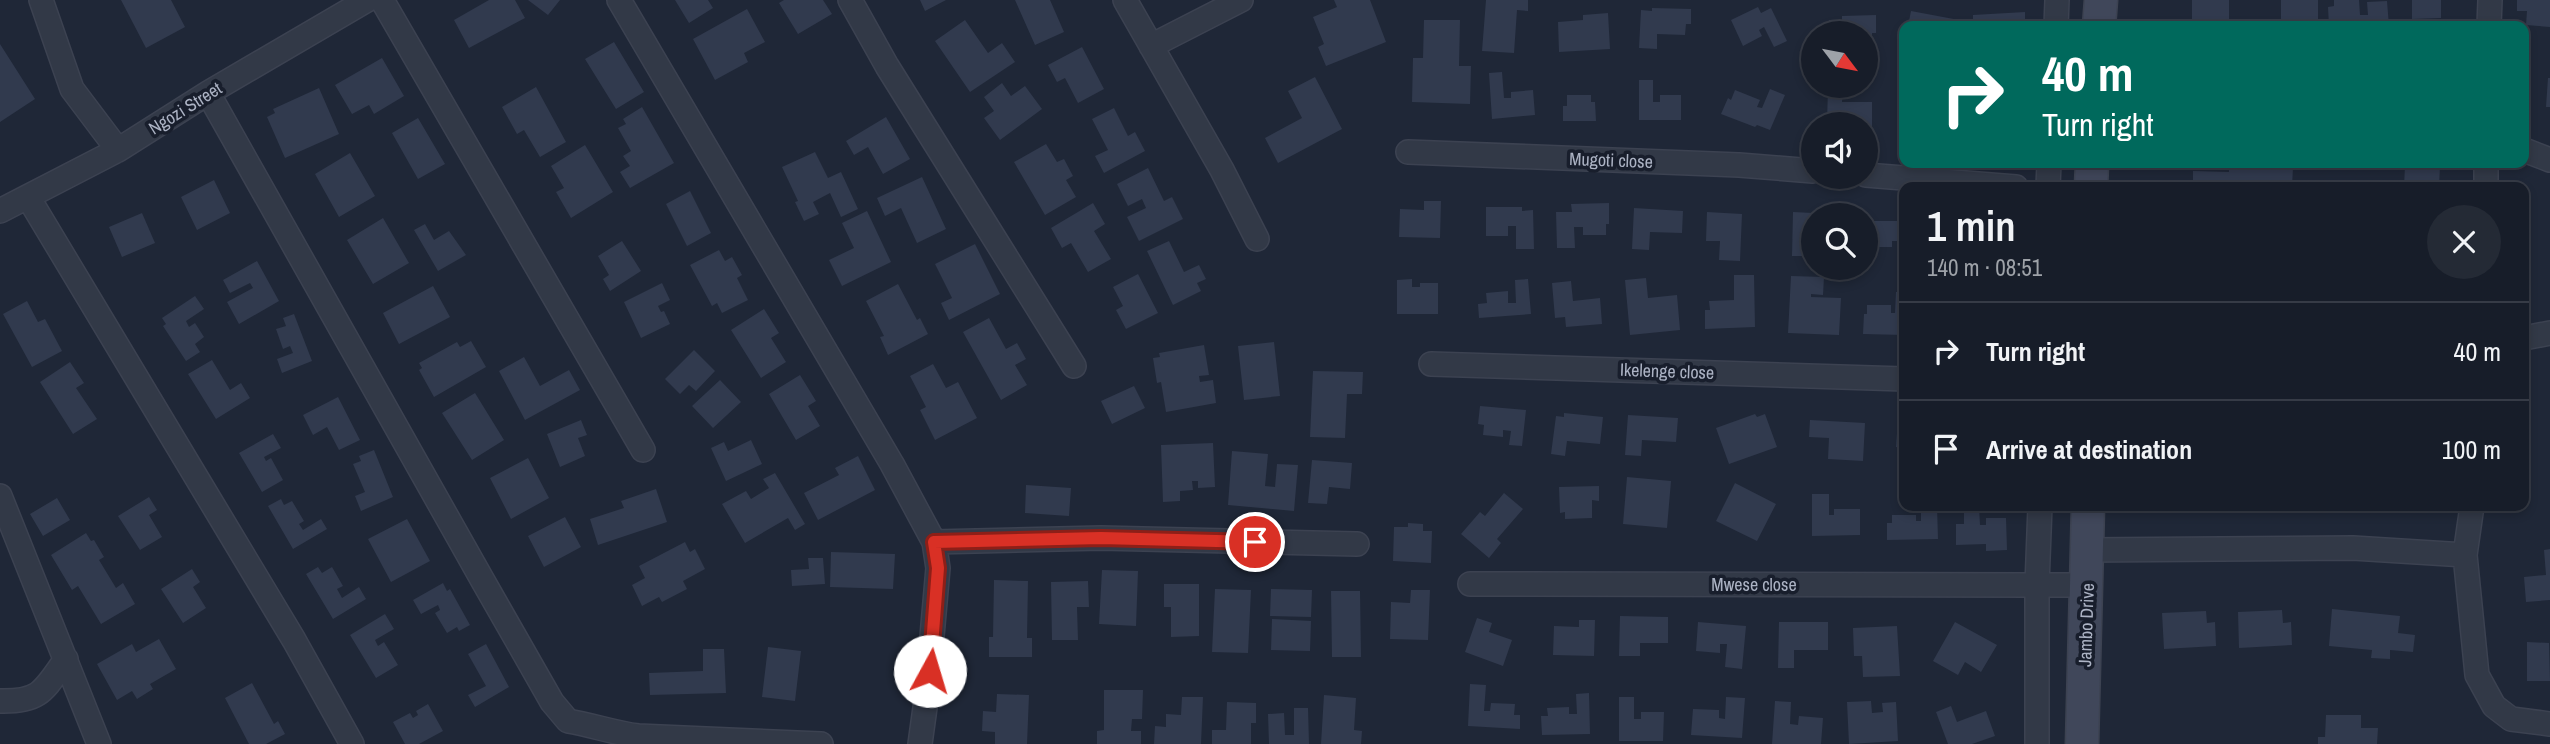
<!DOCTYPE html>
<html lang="en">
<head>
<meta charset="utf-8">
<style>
	body { margin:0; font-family:"Archivo Narrow",sans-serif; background:#242a35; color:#f1f3f6; height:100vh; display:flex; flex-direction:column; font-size:26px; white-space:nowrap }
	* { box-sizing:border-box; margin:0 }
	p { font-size:23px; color:#9ea2a8 }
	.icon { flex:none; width:38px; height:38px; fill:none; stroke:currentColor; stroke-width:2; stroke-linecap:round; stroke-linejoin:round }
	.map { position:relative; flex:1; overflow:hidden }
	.drawer { position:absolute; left:1899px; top:182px; width:630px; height:329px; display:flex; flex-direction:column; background:#171d29; border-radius:14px; box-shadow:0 4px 10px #0003,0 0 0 2px #363b46 }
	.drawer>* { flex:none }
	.banner { position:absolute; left:1899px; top:21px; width:630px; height:147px; border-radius:14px; box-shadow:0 4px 10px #0003,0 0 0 2px #363b46; background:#00695c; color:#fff; overflow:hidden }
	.needle { width:46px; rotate:122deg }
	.buttons { position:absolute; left:1801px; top:21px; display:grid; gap:14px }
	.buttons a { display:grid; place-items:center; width:77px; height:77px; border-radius:50%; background:#171d29; box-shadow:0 4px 10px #0003,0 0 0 2px #363b46; font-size:35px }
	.pin { position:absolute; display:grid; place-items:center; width:60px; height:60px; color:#fff; margin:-30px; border:4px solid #fff; border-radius:50%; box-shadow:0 2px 7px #0007 }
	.me { position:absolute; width:77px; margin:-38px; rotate:6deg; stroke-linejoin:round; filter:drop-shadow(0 0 5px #0008) }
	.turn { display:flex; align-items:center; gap:24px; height:147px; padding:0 28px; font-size:32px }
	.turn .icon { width:91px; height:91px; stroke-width:2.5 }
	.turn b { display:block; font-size:49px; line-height:60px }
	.round { display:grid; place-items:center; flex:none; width:74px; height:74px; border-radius:37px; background:#242a35 }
	.summary { display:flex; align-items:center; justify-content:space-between; height:119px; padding:0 28px }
	h1 { font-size:42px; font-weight:600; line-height:52px }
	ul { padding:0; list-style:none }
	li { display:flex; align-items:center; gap:21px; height:98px; padding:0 28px; border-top:2px solid #363b46 }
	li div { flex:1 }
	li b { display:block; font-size:26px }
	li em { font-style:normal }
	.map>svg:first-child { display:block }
	.building { fill:#313a4e }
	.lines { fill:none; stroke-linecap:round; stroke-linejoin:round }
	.street-casing { stroke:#3c4251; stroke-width:26 }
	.secondary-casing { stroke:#3c4251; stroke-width:35 }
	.street { stroke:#323947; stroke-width:23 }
	.secondary { stroke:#40475a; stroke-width:32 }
	.route-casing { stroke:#8d1f18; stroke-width:18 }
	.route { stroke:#d93025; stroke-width:12 }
	.labels { text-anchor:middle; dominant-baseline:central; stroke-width:7; stroke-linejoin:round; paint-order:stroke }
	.street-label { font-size:18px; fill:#acb3c4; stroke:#181e2c }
</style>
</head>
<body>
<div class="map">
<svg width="2550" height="744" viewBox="0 0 2550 744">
	<rect width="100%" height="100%" fill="#1f2737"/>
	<path class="building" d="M121,0H171L185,27L146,48Z
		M489,0H515L525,18L469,48L454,20Z
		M528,0H560L548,15Z
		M675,0H708L713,8L689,23Z
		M784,0H823L832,14L798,34L779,3Z
		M920,0H946L925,11Z
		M1015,0H1050L1064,32L1035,45Z
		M1334,0H1370L1386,42L1326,66L1318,47L1324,44L1313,17L1337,7Z
		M1486,0H1528V11L1517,10L1514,53L1482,51Z
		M2192,0H2229V20L2192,19Z
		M2281,0H2318V25H2281Z
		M2334,0H2359L2360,15H2368L2367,2L2387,1L2389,26H2329L2328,7L2334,6Z
		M2412,0H2441V18L2412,19Z
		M2517,0H2550V27L2526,25L2527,11H2517Z
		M1758,7L1761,13L1771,8L1787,41L1774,47L1764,27L1759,30L1762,36L1743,46L1731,20Z
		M1652,8L1691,9V24H1686L1685,35L1657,34V49L1639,48L1641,10L1652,11Z
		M747,9L765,42L744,53L748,62L715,80L693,39Z
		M1911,11L1959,20L1957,26H1908Z
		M2025,12V26H1973V15Z
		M1608,13L1610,49L1559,52L1558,22L1583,20V15Z
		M1876,15V33H1872V63L1866,64V33H1830L1829,20H1842V16Z
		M965,20L988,53L1002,43L1015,62L970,92L935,41Z
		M1424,20H1460L1459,66H1471L1470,104L1412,102L1413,58H1423Z
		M614,42L644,92L616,109L585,59Z
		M0,44L35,99L0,122Z
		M1082,47L1104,89L1078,103L1065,78L1057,82L1048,65Z
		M382,58L404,96L374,114L369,105L352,114L335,85Z
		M1502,72L1504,98H1511V92L1533,90L1535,115L1492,119L1489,73Z
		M1315,77L1342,129L1278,163L1265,138L1302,118L1288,91Z
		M2548,78H2550V107H2546Z
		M1639,80H1653V102H1660V95H1681V120H1639Z
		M1002,83L1011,96L1025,86L1042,109L1000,140L984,118L994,111L984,97Z
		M1828,86H1843L1842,102H1872V129H1866V124H1827Z
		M536,87L566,142L540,157L524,130L517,134L502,107Z
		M319,88L339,134L285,158L267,117L275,113L273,109Z
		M1770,89L1785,95L1770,130L1757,125L1755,127L1721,114L1728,98L1731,100L1735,90L1760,100L1757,107L1762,108Z
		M1567,95H1591V102H1595L1596,121H1563V106H1567Z
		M642,107L674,163L630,188L620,172L630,166L623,156L631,151L618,128L626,124L623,119Z
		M1114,108L1128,136L1135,132L1145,151L1104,173L1095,156L1108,150L1092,119Z
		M886,117L910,159L883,174L868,147L854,155L846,141Z
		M418,118L445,164L418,179L392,133Z
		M1046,144L1057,162L1064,159L1073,176L1066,180L1076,197L1045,215L1014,162Z
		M585,145L613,192L571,218L556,192L564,188L551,166Z
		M815,152L828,178L841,172L858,209L841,217L830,193L813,202L819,214L804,221L795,202L798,201L782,167Z
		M350,153L375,196L339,217L315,174Z
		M2229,165L2293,167L2292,187H2193V171L2229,172Z
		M2405,165L2440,166L2439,187H2404Z
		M1148,168L1164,201L1172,197L1183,219L1139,241L1127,217L1146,208L1142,199L1128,206L1117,184Z
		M922,177L946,229L917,243L901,208L885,216L877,198Z
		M214,180L230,213L197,230L181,197Z
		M690,191L711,233L687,246L666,204Z
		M1424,201H1441L1440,238L1399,237L1400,209L1424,210Z
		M1093,203L1105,224L1094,231L1111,259L1088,272L1071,243L1062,248L1051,228Z
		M1609,203V224H1606V235H1583V227H1574L1575,248H1557L1556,212H1572L1571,204Z
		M1486,207H1522V211L1533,210L1534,249H1516V226H1508V236H1486Z
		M1634,208L1683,211L1682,233L1650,232L1649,250L1632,249Z
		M867,211L891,262L842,286L829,260L854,248L842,223Z
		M1707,212L1742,214L1740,261L1719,260L1720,241H1706Z
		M1793,212L1813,213V239H1810L1809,256H1792Z
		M142,213L155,243L122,257L109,227Z
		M383,218L409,263L373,284L347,240Z
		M1866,221H1904V261H1899V241H1892V247H1866Z
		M425,224L434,240L449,231L466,255L438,271L414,230Z
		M622,241L641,271L610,291L603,279L609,275L598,256Z
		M1169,241L1184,272L1199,265L1206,279L1197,283L1201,291L1173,305L1147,251Z
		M975,244L1000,294L949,320L941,303L952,298L935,264Z
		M719,250L725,261L732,257L742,275L737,278L748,300L722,313L717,303L712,306L690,265Z
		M257,261L279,301L239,324L227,302L253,288L250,283L230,293L223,280Z
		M1138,274L1158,313L1126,329L1116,310L1123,306L1113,287Z
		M1734,275H1754L1755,327L1705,329V310H1710L1709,301L1734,300Z
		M1791,276L1824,277L1823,295L1811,294V297L1841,298L1839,335L1788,333Z
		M1646,278L1648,298L1677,295L1680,330L1630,335L1625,280Z
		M1412,279V287H1420V283H1438V314H1397V280Z
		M1528,279L1531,314L1479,318L1478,304L1487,303L1486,293L1508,291V303H1516L1515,280Z
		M1571,281L1573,301L1600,298L1602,324L1566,327L1565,317L1555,318L1552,283Z
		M662,283L670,300L658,306L661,312L664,311L670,324L641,338L624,302Z
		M898,284L917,320L920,318L928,334L888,355L880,337L884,336L866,301Z
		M433,286L450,317L399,344L383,313Z
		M1896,292H1904V335L1863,334L1864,314H1867V305H1891V313H1895Z
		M195,296L204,309L186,321L189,327L195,323L204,337L195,344L200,352L186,361L163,326L166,324L162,318Z
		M27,301L38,322L45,319L62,351L32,367L3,314Z
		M764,309L779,333L771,338L786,362L761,378L731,330Z
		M294,314L312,361L282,373L277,359L293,353L290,346L283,349L276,329L286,326L283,318Z
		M989,318L1006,349L1017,343L1026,359L1015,365L1027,385L1001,400L963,332Z
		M471,341L486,367L434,397L419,370L422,368L419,363L457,342L460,347Z
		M1274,342L1280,396L1244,400L1238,346Z
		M1204,345L1209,375L1199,376L1200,382L1213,380L1216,403L1166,412L1161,382L1157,383L1153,358L1160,357L1159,353Z
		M694,350L715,371L696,391L689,385L680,394L665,379Z
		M524,357L540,386L569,370L580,390L525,420L499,371Z
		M212,360L230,390L241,383L250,398L216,419L188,374Z
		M70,362L84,383L76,388L97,419L73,434L40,382Z
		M933,364L946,388L958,382L977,418L935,440L920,410L926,407L910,376Z
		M1313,371L1363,372L1362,394H1347L1345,438L1310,437Z
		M800,375L816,401L808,406L820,426L796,440L769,394Z
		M720,380L741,402L713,428L692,406Z
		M1134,386L1145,408L1112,424L1101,401Z
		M475,393L504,440L472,460L442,413Z
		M338,397L360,440L339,450L327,427L313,435L303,415Z
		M1480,406L1526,410L1522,446L1509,445L1511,431L1503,430V437L1483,435L1484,425L1478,424Z
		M1564,413L1603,417L1600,444L1567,441L1565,456L1551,454L1556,416L1564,417Z
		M1755,414L1757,417L1765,414L1777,447L1729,464L1716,428Z
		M1628,415L1678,418L1676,442L1642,440L1641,456L1625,455Z
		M1898,419L1904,420V448L1896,447Z
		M581,420L587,435L578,438L585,456L560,467L547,434Z
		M1810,420L1865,423L1863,461L1828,459L1829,438L1809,437Z
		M273,434L281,448L264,457L266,461L271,458L283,480L262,492L239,453Z
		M751,440L762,464L726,481L711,448L724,442L728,451Z
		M1213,443L1215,487L1198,488V481H1192L1193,490L1180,491V501L1163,502L1161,445Z
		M374,450L393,497L361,511L355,496L365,492L353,464L361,461L359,456Z
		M1232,451L1268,454L1265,486L1275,487L1277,464L1298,465L1294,511L1228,505Z
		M858,456L875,490L818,520L804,493L839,475L835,468Z
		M528,458L549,498L511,519L490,478Z
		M1312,460L1352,463L1350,489L1329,487L1327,504L1308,503Z
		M775,473L805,524L795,530L788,518L745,543L722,504L746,491L751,499L769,488L763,479Z
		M1627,477L1671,481L1667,528L1623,524Z
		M1735,483L1776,504L1757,541L1716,521Z
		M1026,485L1071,488L1069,516L1025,513Z
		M1599,486V501L1592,500V518L1565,519V512L1560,513L1559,487Z
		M656,489L667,522L598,545L590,519L624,508L621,501Z
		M1504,493L1523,509L1497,539L1501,543L1489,558L1461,534L1480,512L1485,516Z
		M1812,494H1829V515H1834V509H1860V535L1812,536Z
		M149,497L157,510L149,515L162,537L140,550L118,516Z
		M57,498L70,520L43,536L30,514Z
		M281,499L284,505L292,501L304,521L299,524L303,530L321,519L327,529L293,549L268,506Z
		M1921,506H1937L1938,539L1887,540V523H1892V515H1916V521H1921Z
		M1964,506H1979L1980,525H1986V518H2006L2007,550L1986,551V544L1956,545V524H1964Z
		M565,517L581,547L544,567L528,536Z
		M407,519L430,561L391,582L368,539Z
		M1408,523L1423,524V531H1432L1431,563L1393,561L1394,527H1408Z
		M86,533L91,541L94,540L104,557L99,560L116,588L123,583L135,604L101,624L78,586L72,590L51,555Z
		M685,542L690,552L695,549L705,569L683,581L687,589L662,602L659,597L642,606L632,585L645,578L639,566Z
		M2550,549V600L2526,602L2524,577L2546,575L2544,550Z
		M831,552L895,554L893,589L830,587Z
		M808,558H823L825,584L792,586L791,570L809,569Z
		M318,567L322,573L332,567L343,586L337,589L342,598L359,587L366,599L333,619L306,574Z
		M192,569L200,582L193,587L206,608L183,623L161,589Z
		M1102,570L1138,571L1136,626L1099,624Z
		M994,580L1028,581L1027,638H1032V657H989V637H993Z
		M1088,581L1089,607H1077L1078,640H1052L1051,582Z
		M443,583L447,591L450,589L470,625L459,631L457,627L447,633L435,613L440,610L438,605L421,614L413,600Z
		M1164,584H1199V636L1171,637V607H1164Z
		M1215,589L1251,590L1248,653L1212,652Z
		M1271,589L1312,590L1311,617L1270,616Z
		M1411,590H1430L1428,640L1390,639L1391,602L1410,603Z
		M1331,591H1360L1361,657H1332Z
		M2332,609L2400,616L2398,633L2415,635L2413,652L2390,650V659L2371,658L2372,650L2329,646Z
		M2282,610L2283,623L2291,622L2292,645L2239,648L2238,612Z
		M2206,611L2207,623L2215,622L2216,646L2164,649L2162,613Z
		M385,614L394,629L375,640L378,646L384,642L398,665L376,678L350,635Z
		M1620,616L1668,617V643H1640V656H1619Z
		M1477,618L1492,623L1489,632L1512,640L1503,666L1465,652Z
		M1272,619L1311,621L1310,651L1271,650Z
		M1579,620H1595L1594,656L1553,655L1554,626L1579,627Z
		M1698,622L1746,626L1742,669L1725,667L1727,644H1720V653L1696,651Z
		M1779,622H1828V650H1794V668H1778Z
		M1955,622L1997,645L1981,672L1965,662L1958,675L1933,661Z
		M1897,626L1900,676L1863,677L1862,656H1854L1853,628Z
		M159,639L176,669L150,684L153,689L137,699L132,691L117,700L97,664L132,644L136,652Z
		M2527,642L2549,643L2550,681H2527Z
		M486,644L509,687L475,707L468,695L486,686L468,654Z
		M768,647L801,651L795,701L762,697Z
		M703,649H724L726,693L650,695L649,673L703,671Z
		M252,683L274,724L278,721L285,734L266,744H249L225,698Z
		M1470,684L1486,685L1484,711H1490L1491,703L1515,704L1514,715H1520V729L1468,726Z
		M1104,690H1143L1142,719H1132L1131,731H1141V744H1097V731L1104,730Z
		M1589,693L1590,734L1542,735L1541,716H1548L1547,708L1569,707V714H1577L1576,694Z
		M997,694L1029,695L1027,744H995V732L982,731L983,711L996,712Z
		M1324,695L1356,698L1354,730L1362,731L1361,744H1321Z
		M1182,697H1203L1201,744H1154L1155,726L1166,727V714L1181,715Z
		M1619,697H1634V719H1641V712H1664L1663,741H1619Z
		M1726,697L1745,698L1742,738L1691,735L1693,709L1719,710V718L1725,719Z
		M1775,701L1791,702L1790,724L1798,725L1799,716L1823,718L1821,744H1772Z
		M1871,701L1872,713L1883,712L1882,703L1896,702L1898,741L1849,744L1847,702Z
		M1227,702L1256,703V723H1251V744H1212V730H1226Z
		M428,704L443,731L419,744H405L393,722L410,713L413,718L418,715L416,711Z
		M1951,706L1957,722L1986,711L1995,736L1972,744H1948L1936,712Z
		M1294,708H1308L1309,744H1269L1268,714L1284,713L1285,735H1294Z
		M2326,715H2361V728H2378L2377,744H2318V737H2325Z"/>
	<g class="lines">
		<g class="street-casing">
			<path id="street" d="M41,0L72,89L118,150
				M382,0L643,450
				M619,0L892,464L934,542L938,568L927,693L920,744
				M850,0L887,66L1074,366
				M1125,0L1222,170L1257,239
				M2056,26L2057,0
				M2489,26L2490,0
				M1151,46L1241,0
				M208,93L483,581L552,702L568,721C592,725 614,733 638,736L821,744
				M2524,150L2550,160
				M1408,152L1739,165L1813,171
				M1866,175L2016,187
				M2048,187L2049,163
				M2486,187V163
				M28,197L294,640L352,744
				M0,211L118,150L208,93L367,0
				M2524,338L2550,333
				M1431,364L1904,379
				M0,496L99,744
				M2472,506L2465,555L2477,675L2494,706L2511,719L2550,724
				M934,542L1101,538L1357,544
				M2088,550L2353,548L2465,555
				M1470,584L2087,585
				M0,701C41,702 44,690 66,659
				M2037,744V585L2040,506"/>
		</g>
		<g class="secondary-casing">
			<path id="secondary" d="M2099,26L2101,0
				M2091,187L2092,163
				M2082,744L2088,506"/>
		</g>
		<use href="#street" class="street"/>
		<use href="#secondary" class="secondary"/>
	</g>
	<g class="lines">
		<g class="route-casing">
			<path id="route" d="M930,671L938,568L934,542L1101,538L1255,542"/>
		</g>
		<use href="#route" class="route"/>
	</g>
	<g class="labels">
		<g class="street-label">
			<text transform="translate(185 108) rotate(-32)">Ngozi Street</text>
			<text transform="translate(1611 160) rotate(2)">Mugoti close</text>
			<text transform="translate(1667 371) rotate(2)">Ikelenge close</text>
			<text x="1754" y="584">Mwese close</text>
			<text transform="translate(2086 625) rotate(-88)">Jambo Drive</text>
		</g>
	</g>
</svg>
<div class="buttons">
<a><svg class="needle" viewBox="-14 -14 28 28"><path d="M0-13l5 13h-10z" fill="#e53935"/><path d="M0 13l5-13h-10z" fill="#9ea2a8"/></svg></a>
<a><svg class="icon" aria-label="sound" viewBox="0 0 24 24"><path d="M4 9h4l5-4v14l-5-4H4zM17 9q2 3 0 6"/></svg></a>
<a><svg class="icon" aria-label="search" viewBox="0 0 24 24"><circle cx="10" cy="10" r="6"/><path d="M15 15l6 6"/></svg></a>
</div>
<div class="pin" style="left:1255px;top:542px;background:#d93025"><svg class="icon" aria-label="arrive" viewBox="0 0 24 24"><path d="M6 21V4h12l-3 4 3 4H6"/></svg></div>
<svg class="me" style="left:930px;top:671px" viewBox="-20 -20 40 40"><circle r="19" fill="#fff"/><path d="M0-13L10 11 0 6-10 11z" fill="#d93025"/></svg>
<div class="banner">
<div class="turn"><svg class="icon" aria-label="right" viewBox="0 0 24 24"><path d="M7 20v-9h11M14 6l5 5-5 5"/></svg><div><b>40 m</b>Turn right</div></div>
</div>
<section class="drawer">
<div class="summary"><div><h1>1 min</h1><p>140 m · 08:51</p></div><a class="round"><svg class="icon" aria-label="close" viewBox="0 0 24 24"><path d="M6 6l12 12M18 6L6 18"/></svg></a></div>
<ul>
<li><svg class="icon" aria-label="right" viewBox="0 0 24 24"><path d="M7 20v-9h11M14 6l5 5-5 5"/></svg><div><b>Turn right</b></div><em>40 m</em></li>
<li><svg class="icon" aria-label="arrive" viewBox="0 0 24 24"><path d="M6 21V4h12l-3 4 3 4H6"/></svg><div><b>Arrive at destination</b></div><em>100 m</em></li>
</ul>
</section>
</div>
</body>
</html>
